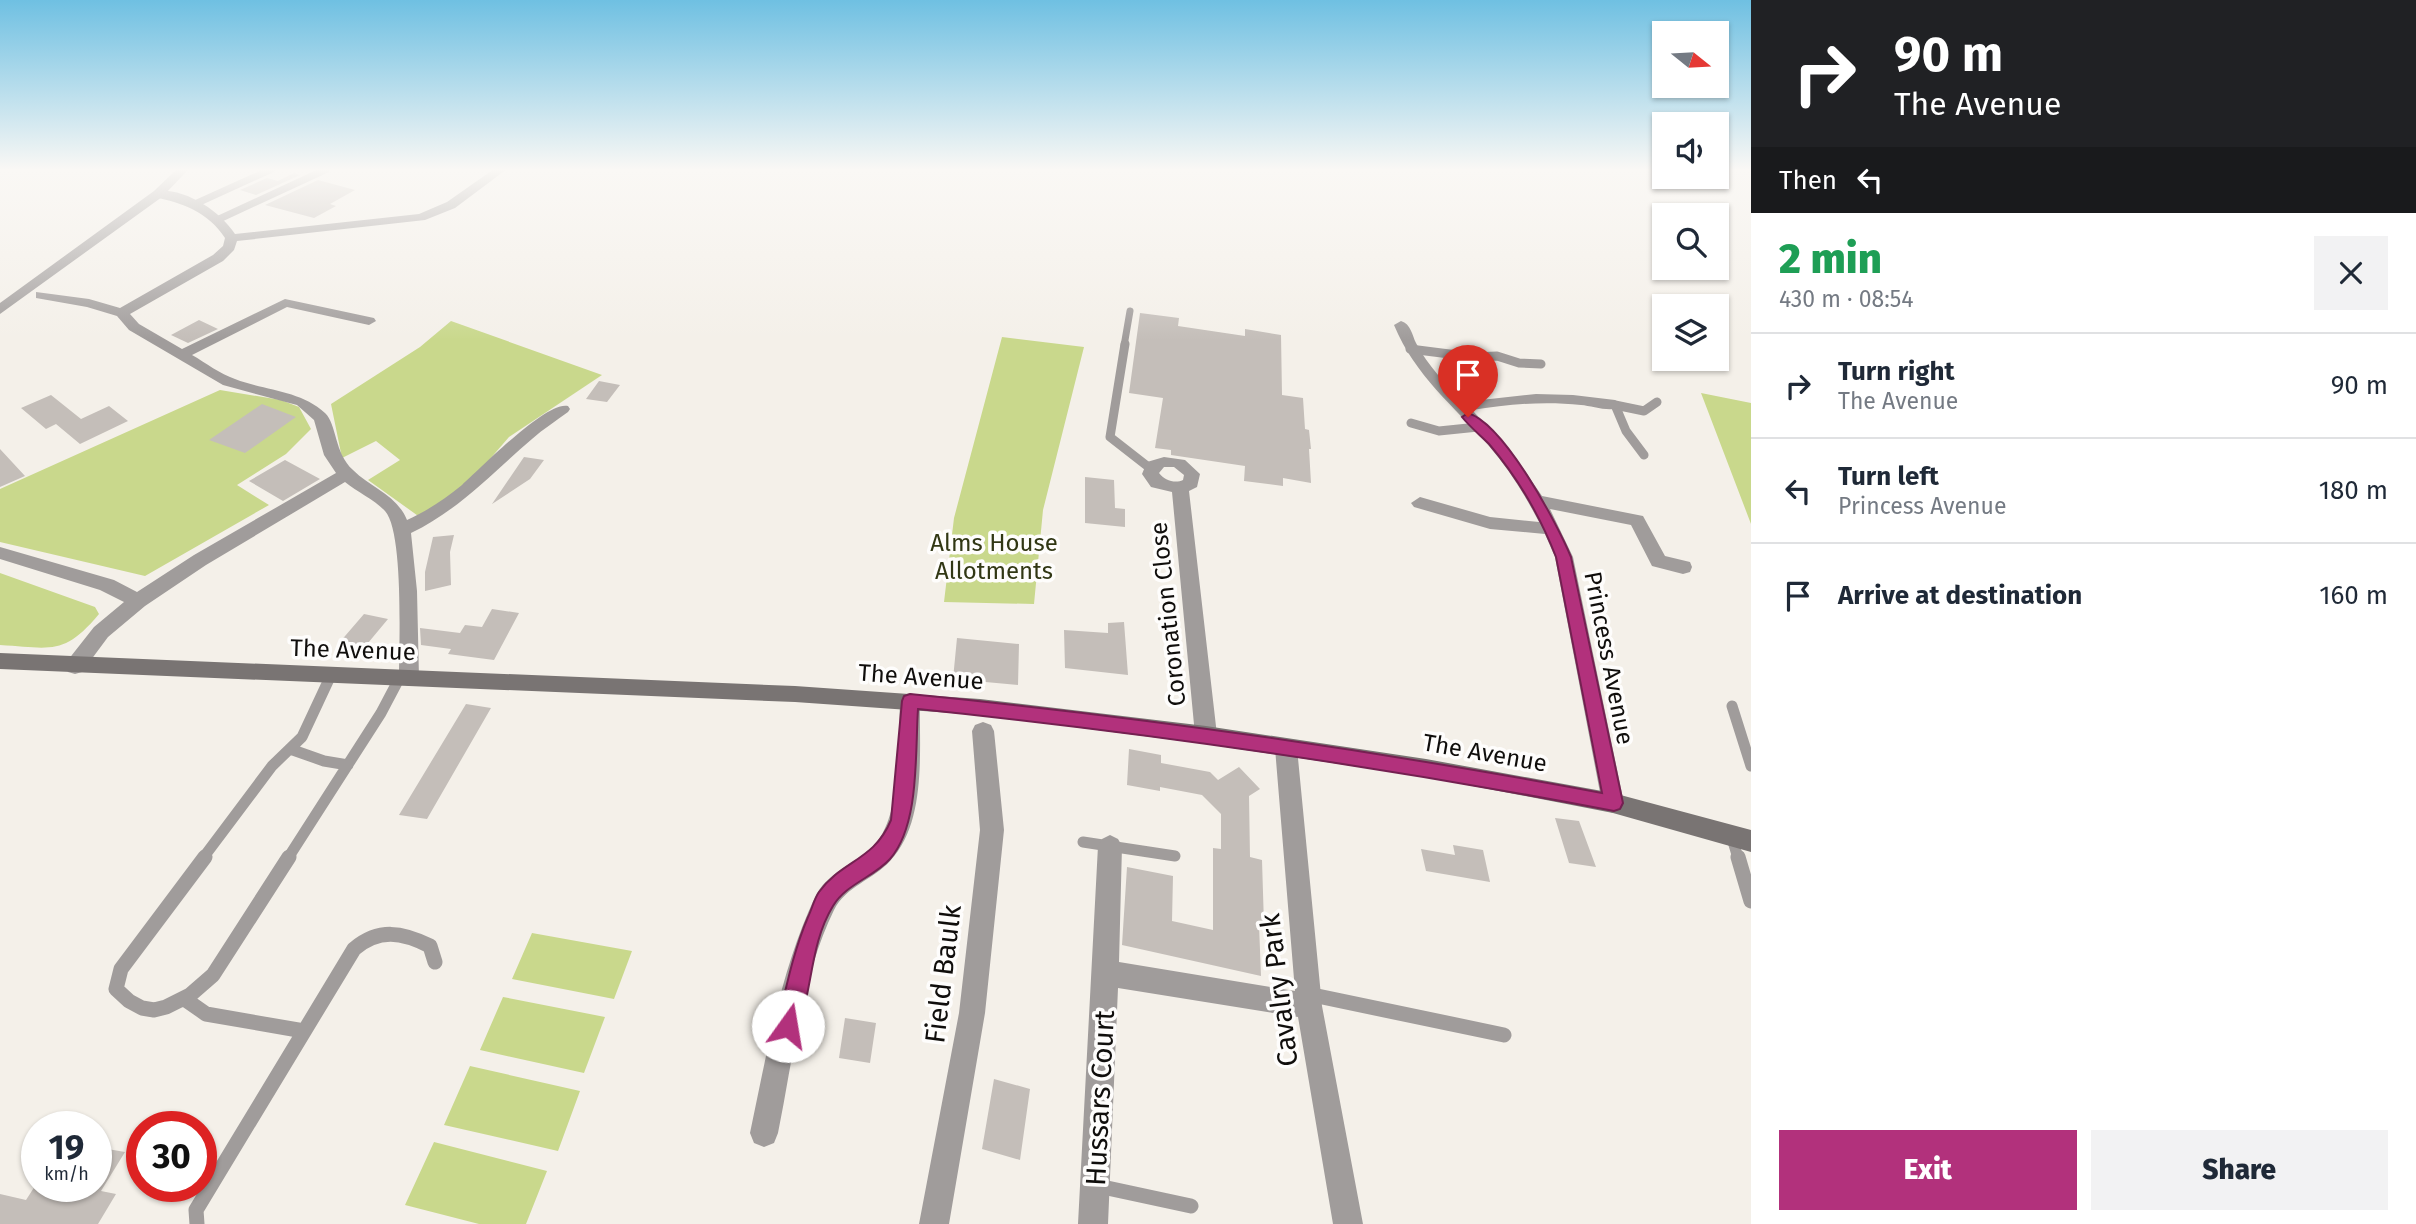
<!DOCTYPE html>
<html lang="en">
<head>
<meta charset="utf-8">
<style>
	body { margin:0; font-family:"Fira Sans",sans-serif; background:#f2f2f3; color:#1f2937; height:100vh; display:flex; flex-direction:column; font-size:26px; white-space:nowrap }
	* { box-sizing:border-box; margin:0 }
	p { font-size:23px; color:#747a83 }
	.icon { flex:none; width:38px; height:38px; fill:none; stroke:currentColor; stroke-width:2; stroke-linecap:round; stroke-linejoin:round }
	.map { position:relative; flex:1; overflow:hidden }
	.side { display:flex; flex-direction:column; background:#fff; width:665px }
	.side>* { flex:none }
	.guide { background:#202124; color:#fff; overflow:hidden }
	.needle { width:46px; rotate:108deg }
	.fabs { position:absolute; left:1652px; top:21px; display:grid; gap:14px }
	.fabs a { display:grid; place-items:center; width:77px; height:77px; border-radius:0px; background:#fff; box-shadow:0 2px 5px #0004; font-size:35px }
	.speed { position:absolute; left:21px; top:1111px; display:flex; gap:14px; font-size:35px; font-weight:700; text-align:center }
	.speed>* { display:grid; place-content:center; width:91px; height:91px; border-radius:50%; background:#fff; box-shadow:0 2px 5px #0004; line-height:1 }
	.speed small { font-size:18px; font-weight:400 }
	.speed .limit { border:10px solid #d22; background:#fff; color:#111 }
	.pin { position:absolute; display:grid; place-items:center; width:60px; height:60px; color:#fff; margin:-72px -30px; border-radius:50% 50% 50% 0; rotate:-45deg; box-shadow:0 0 7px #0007 }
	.pin .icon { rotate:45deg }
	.me { position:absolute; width:77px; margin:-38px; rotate:13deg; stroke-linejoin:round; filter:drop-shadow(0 0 5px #0008) }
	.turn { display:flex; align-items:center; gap:24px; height:147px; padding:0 28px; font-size:32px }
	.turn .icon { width:91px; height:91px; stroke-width:2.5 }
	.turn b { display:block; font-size:49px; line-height:60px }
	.then { display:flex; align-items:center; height:66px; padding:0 28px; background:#0003; gap:14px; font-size:26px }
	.round { display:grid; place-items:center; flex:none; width:74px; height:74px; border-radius:0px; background:#f2f2f3 }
	.overview { display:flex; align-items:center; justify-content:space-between; height:119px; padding:0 28px }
	h1 { font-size:42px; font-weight:800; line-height:52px; color:#1e9e55 }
	.cta { display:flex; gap:14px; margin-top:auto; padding:14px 28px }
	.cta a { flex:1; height:80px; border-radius:0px; background:#b2317c; color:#fff; font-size:28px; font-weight:800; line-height:80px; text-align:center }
	.cta a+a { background:#f2f2f3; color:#1f2937 }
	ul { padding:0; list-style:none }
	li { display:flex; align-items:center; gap:21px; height:105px; padding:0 28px; border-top:2px solid #e0e1e3 }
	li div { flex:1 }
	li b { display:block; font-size:26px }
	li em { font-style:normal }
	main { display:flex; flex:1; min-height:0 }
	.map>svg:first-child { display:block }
	.green { fill:#c9d88c }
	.building { fill:#c4beb9 }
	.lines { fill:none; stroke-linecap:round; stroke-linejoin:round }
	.service-far3 { stroke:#a09c9b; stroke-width:7 }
	.service-far2 { stroke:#a09c9b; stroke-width:9 }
	.service-far1 { stroke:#a09c9b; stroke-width:11 }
	.service { stroke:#a09c9b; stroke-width:15 }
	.minor { fill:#a09c9b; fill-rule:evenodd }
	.tertiary { fill:#a09c9b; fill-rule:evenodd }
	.secondary { fill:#797473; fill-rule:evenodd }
	.route { fill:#b2317c; stroke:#742051; stroke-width:2 }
	.labels { text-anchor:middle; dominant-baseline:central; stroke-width:7; stroke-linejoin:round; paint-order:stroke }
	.park-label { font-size:24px; fill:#313714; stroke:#fefdfc }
	.street-label { font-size:24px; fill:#100e0c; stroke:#fefdfc }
	.near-street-label { font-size:28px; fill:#100e0c; stroke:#fefdfc }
</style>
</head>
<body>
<main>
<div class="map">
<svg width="1751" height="1224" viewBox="0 0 1751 1224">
	<rect width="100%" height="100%" fill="#f4f0e9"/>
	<path class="green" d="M451,321L602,375L509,437L470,482L421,518L368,480L400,460L376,441L342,458L331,404L420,347Z
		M1002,337L1084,347L1043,510L1034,604L944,602L954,518Z
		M220,390L281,400L299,407L311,429L286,454L237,485L269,505L145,576L0,542V489Z
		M1701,393L1751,403V524Z
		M0,573L95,607L99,614C64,656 51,648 0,645Z
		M532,933L632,951L614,999L512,979Z
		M503,997L605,1017L584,1073L480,1050Z
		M470,1066L580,1091L558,1151L444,1125Z
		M434,1142L547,1171L526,1224H479L405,1205Z"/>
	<path class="building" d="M294,173L300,175L256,195L240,190L267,178L278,181Z
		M318,180L355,190L330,204L336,206L314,218L265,205Z
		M1140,313L1179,318L1178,326L1245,336V329L1281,335L1282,395L1303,398L1305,429L1309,430L1311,449H1309L1311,483L1283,478V486L1244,481L1245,466L1171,455V450L1155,448L1163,398L1129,393Z
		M199,320L218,329L188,343L171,335Z
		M599,381L620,385L607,402L586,399Z
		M51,395L81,419L109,406L128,421L80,444L56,424L46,429L21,408Z
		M262,404L296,417L245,453L209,440Z
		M0,449L25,476L0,487Z
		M524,457L544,460L530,479L492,504Z
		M285,460L320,479L283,501L249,481Z
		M1085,477L1114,480L1115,508L1125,509V527L1085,523Z
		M454,535L450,552L451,585L425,591V572L433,537Z
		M492,609L519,613L494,660L448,654L451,649L421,645L420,628L460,633L465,625L482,627Z
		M364,614L388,619L363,649L339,643Z
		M1124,622L1128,675L1065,668L1064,630L1108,633V623Z
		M957,638L1019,644L1018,685L953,679Z
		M466,704L491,708L427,819L399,815Z
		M1129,749L1161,755V763L1210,772L1218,780L1239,767L1260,789L1249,796L1250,857L1262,860L1264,925L1259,924L1261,976L1122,945L1127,867L1173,876L1172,921L1213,930V848L1221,849V814L1202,795L1160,787V791L1127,785Z
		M1555,818L1579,821L1596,867L1569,863Z
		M1453,845L1483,850L1490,882L1426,871L1421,849L1455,855Z
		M845,1018L876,1023L870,1063L839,1058Z
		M994,1079L1030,1089L1020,1160L982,1149Z
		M96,1147L125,1152L101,1191L116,1194L98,1224H0V1194L26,1200L35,1186H96Z"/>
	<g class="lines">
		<path class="service-far3" d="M195,204L272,169
			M217,220L327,169
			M1124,346L1130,311"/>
		<path class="service-far2" d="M1125,344L1110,437L1151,469
			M1410,349L1473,357L1497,356L1519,363L1541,364
			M1615,405L1626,431L1644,455
			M1615,405L1644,411L1657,402
			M1411,423L1439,431L1478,427"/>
		<path class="service-far1" d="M1732,706L1751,766
			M290,749L324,761L348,765
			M1731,835L1738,858
			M1083,842L1175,856
			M203,858L272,766L302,737L331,675
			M288,858L381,713L400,677"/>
		<path class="service" d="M205,857L121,969L116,989L129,1001L142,1008L154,1010L166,1007L190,995L213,975L289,857
			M1738,857L1751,901
			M1308,994L1504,1035
			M186,1000L206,1014L304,1031
			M1098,1186L1191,1206
			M197,1224L196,1210L354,949C379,928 402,932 430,946L435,962"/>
		<path class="minor" d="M494,169H507L455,208L425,220L237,241L234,250L223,261L130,314L139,324L182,349L285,299L374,318L376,321L369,325L287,307L192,355C206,363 220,374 235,379C266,391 300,390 325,413C337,424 334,453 353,470C371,488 397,495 407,520C427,511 445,499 462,485C480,469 547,400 568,406L570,409L568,412C556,421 543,429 532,439C492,473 459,510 411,533L417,591L419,678L416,684L409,686L402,684L399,678C399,646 404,532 385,511C375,500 357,492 345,482L206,565L145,606L108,637L82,672L75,674L68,672L65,666L68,660L94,627L124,602L100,590L0,559V547L114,580L137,592L194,555L336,473L324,455L314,420L297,405L223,385L129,330L117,316L87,307L36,298V292L89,299L120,308L213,255L223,246L225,238C208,212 183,203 154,197V191C184,187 219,210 235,234L419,214L447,202Z
			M1401,321C1411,324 1412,335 1416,343C1428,366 1446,384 1463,402L1536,394L1573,395L1615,400L1623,405C1614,414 1593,406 1581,405C1545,401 1508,404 1472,410L1511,451L1542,496L1643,516L1665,556L1690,562L1692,567L1690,572L1683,574L1652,566L1631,525L1550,509L1573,557L1624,803L1621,810L1613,813L1605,810L1602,803L1555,557L1545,534L1490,529L1414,507L1411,503L1420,497L1490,517L1539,522C1525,495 1509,469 1489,446C1454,406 1415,376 1394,325Z
			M1164,457L1185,460L1200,474L1197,487L1189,491L1217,735L1214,741L1206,744L1198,741L1195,735L1172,492L1151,487L1142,474L1147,462ZM1164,467H1174L1184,475L1183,480C1175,484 1164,480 1159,473Z
			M910,693L917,695L920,701C919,751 927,822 890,861C873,880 846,886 834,910C801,978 793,1059 778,1133L774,1143L764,1147L754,1143L750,1133C767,1053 780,972 815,897C827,873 851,866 870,849C903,822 898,741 900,701L903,695Z
			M983,722L991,725L994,731L1004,830L985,1013L949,1224H919L959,1013L980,830L972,731L975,725Z
			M1286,739L1294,742L1297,748L1322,1006L1363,1224H1333L1298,1017L1118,988L1108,1224H1078L1098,846L1102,839L1110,835L1118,839L1122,846L1119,962L1295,991L1275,748L1278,742Z"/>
		<path class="tertiary" d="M177,169H189L162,197L0,314V303L154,191Z"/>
		<path class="secondary" d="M0,653L795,686L980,699L1206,726L1426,759L1613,793L1751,830V852L1613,813L1426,777L1206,744L980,715L795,702L0,669Z"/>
	</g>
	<linearGradient id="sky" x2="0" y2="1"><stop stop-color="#6fc0e2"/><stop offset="0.5" stop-color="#faf8f5"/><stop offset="1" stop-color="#faf8f5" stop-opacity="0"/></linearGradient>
	<rect width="1751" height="340" fill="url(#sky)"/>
	<path class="route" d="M1468,413C1504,424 1557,523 1571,557L1623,803L1620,809L1614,811C1383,767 1152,733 918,709C915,752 920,825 890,859C874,877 846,884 833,906C809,945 813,993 796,1034L788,1037L780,1034L777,1026C786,989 793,952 808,917C812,909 814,899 819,892C842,860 874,861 891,820L902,701L904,696L910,694C1143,717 1373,750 1602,793L1556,557C1540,516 1518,478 1489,444C1480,435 1470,427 1462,417Z"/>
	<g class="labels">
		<g class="park-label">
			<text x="994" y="543">Alms House<tspan x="994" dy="28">Allotments</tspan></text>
		</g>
		<g class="street-label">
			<text transform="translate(1168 614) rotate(-96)">Coronation Close</text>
			<text transform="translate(353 650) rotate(2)">The Avenue</text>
			<text transform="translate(1609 658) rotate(79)">Princess Avenue</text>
			<text transform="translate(921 677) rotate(4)">The Avenue</text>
			<text transform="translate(1485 753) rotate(10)">The Avenue</text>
		</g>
		<g class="near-street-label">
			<text transform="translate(943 974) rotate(-83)">Field Baulk</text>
			<text transform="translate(1279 990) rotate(-97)">Cavalry Park</text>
			<text transform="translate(1100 1098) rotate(-87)">Hussars Court</text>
		</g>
	</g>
</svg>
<div class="fabs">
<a><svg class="needle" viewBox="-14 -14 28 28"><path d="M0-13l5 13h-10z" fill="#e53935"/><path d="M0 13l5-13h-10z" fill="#747a83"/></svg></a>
<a><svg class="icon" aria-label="sound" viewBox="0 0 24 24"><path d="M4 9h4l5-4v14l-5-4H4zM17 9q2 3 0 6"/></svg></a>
<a><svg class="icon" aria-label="search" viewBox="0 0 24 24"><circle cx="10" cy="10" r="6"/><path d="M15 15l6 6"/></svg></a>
<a><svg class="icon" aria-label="layers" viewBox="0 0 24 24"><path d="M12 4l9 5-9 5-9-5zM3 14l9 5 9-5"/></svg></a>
</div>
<div class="speed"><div>19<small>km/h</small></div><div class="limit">30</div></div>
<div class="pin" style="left:1468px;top:417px;background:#d93025"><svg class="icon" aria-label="arrive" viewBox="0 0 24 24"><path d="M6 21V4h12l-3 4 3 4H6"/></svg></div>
<svg class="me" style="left:788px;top:1026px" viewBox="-20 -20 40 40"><circle r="19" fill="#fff"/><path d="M0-13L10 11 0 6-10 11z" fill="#b2317c"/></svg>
</div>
<section class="side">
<div class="guide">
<div class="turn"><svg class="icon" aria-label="right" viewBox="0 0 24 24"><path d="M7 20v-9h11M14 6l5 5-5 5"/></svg><div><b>90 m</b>The Avenue</div></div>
<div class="then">Then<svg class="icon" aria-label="left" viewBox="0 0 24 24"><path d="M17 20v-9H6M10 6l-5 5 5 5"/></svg></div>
</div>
<div class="overview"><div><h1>2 min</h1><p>430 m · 08:54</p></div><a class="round"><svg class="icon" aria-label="close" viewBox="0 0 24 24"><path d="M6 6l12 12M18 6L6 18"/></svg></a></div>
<ul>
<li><svg class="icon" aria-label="right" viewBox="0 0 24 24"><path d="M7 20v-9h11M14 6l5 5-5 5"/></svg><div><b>Turn right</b><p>The Avenue</p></div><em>90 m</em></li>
<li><svg class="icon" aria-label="left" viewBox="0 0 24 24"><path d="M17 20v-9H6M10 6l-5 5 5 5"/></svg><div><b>Turn left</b><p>Princess Avenue</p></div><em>180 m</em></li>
<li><svg class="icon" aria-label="arrive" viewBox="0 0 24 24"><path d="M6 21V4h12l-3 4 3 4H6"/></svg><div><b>Arrive at destination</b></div><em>160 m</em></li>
</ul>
<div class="cta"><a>Exit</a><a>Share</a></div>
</section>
</main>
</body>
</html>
